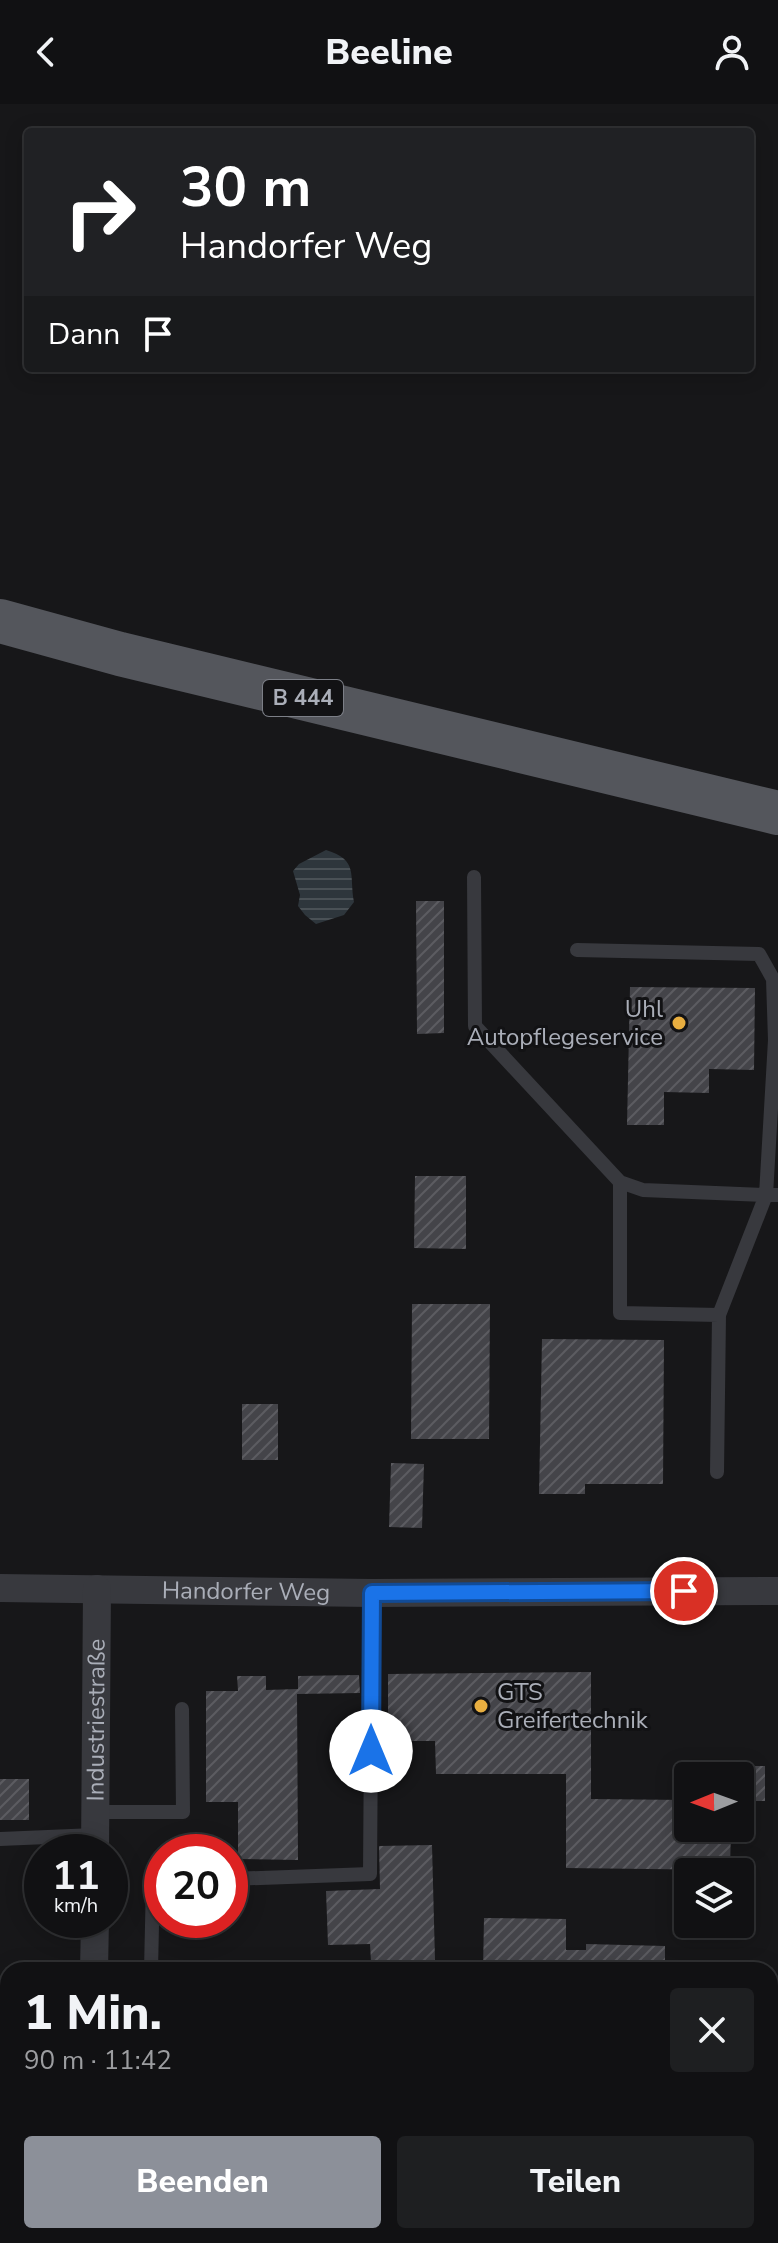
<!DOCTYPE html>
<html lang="de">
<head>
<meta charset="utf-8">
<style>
	body { margin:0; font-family:"Nunito Sans",sans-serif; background:#1e1f21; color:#f1f3f6; height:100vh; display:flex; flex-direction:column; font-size:30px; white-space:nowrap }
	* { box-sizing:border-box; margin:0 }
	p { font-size:26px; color:#9c9da0 }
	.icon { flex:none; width:44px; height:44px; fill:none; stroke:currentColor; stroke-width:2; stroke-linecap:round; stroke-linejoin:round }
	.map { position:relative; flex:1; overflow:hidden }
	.panel { position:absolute; left:0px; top:1858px; width:778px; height:282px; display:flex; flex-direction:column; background:#111113; border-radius:24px 24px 0 0; box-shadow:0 4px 20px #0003,0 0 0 2px #303133 }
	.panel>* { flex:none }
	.banner { position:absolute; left:24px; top:24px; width:730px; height:244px; border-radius:8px; box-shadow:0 4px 20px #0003,0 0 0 2px #303133; background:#202124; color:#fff; overflow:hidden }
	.needle { width:52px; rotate:269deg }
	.fabs { position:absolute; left:674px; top:1658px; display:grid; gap:16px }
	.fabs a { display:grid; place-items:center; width:80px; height:80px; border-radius:8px; background:#111113; box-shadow:0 4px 20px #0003,0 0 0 2px #303133; font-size:40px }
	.speed { position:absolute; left:24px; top:1730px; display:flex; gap:16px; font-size:40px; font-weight:700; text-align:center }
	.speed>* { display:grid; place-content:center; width:104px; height:104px; border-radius:50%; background:#111113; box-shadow:0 4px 20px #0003,0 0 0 2px #303133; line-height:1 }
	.speed small { font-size:20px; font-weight:400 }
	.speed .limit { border:12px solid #d22; background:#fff; color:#111 }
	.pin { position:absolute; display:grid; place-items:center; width:68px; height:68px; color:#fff; margin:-34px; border:4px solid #fff; border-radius:50%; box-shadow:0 2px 8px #0007 }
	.me { position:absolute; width:88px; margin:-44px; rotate:0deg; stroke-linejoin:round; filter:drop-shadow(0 0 6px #0008) }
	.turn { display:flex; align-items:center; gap:28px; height:168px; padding:0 24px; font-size:36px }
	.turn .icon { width:104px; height:104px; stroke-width:2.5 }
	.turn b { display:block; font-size:56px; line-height:68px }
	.then { display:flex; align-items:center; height:76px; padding:0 24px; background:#0003; gap:16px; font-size:30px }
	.round { display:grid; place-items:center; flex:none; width:84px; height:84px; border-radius:8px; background:#1e1f21 }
	.overview { display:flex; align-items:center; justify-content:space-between; height:136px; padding:0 24px }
	h1 { font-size:48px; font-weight:800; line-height:60px }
	.button { display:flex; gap:16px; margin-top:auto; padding:16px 24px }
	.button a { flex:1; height:92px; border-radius:8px; background:#8c9099; color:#fff; font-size:32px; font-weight:800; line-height:92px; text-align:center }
	.button a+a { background:#1e1f21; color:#f1f3f6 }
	header { display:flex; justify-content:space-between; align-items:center; height:104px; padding:0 24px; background:#111113; font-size:36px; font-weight:800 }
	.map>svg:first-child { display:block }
	.water { fill:url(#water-rules) }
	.building { fill:url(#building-hatch) }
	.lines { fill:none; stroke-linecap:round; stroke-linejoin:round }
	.lane { stroke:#38393e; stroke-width:14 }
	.street { stroke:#38393e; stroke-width:28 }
	.primary { stroke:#54565c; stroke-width:44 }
	.route-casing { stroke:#114b97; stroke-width:20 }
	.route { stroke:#1a73e8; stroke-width:14 }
	.poi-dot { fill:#e8ae40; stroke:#121214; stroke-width:3 }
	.labels { text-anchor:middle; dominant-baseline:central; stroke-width:6; stroke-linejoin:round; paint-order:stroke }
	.shield { fill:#121214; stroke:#7c7f87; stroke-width:2 }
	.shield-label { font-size:22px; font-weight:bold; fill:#aaaeb8 }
	.poi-label { font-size:24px; fill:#aaaeb8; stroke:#121214; text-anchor:end }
	.street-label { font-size:24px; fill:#aaaeb8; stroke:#121214 }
</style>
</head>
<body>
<header><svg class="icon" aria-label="back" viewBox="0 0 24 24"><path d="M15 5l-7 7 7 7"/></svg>Beeline<svg class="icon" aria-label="person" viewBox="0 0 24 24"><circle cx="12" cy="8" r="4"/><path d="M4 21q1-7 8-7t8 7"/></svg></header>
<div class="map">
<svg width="778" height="2139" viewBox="0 0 778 2139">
	<defs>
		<pattern id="water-rules" width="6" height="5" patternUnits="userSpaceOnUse" patternTransform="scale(2)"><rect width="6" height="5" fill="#2e363c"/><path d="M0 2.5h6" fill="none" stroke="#4a5156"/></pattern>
		<pattern id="building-hatch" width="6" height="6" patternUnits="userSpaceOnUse" patternTransform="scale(2)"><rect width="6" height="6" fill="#444449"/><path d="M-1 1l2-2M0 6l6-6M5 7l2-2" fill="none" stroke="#5c5c61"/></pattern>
	</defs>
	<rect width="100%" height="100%" fill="#171719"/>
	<path class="water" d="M326,746C359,756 349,771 354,798L344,811L316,820L305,811L298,802L300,791L293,767L299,760Z"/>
	<path class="building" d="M416,797H444V929L417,930Z
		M630,883L755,884L754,966L709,965V989L664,988V1021H627Z
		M415,1072H466V1145L414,1144Z
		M412,1200H490L489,1335H411Z
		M542,1235L664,1236L663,1380H585V1390H539Z
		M242,1300H278V1356H242Z
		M391,1359L424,1360L422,1424L389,1423Z
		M591,1568V1695L688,1696V1724H731L730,1766L566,1764V1670H436L435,1637H388V1570Z
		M359,1571L360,1589L297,1590L298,1756L238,1755V1698H206V1587H238L237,1572H266V1586L298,1585V1572Z
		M732,1662H765V1697H740V1672H732Z
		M0,1675H29V1716H0Z
		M432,1741L435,1856L371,1858L370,1840L328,1841L326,1787L380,1785L379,1742Z
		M484,1814L566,1815V1846H586V1840L665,1842V1866H483Z
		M163,2132H335V2139H163Z"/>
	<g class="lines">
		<path class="lane" d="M474,773L475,922L620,1078L643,1086L766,1091L775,936
			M577,846L759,850L773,875L775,936H778
			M620,1078V1209L719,1211
			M717,1368L719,1211L766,1091H778
			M95,1708H183L182,1605
			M0,1735L95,1731
			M230,1775L370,1770L372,1489
			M151,1866L153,1777H162
			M770,2057H778
			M714,2139V2132"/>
		<g class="street">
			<path id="s1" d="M0,1484L372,1489L778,1487"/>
			<path id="s2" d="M95,1748L97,1485"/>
			<path d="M94,1866L95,1816"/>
			<path d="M92,2139V2132"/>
		</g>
		<path class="primary" d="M0,517L120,550L778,709"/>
	</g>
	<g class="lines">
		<g class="route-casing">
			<path id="route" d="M371,1647L372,1489L684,1487"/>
		</g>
		<use href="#route" class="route"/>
	</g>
	<g class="poi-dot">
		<circle cx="679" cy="919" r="8"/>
		<circle cx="481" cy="1602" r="8"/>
	</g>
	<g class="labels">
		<rect class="shield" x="263" y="576" width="80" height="36" rx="6"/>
		<g class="shield-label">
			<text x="303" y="594">B 444</text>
		</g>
		<g class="poi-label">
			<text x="663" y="905">Uhl<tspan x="663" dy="28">Autopflegeservice</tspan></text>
			<text x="497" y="1588" text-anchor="start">GTS<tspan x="497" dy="28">Greifertechnik</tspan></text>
		</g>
		<g class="street-label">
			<text stroke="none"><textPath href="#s1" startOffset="246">Handorfer Weg</textPath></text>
			<text stroke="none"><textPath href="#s2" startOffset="132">Industriestraße</textPath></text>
		</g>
	</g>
</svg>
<div class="fabs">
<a><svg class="needle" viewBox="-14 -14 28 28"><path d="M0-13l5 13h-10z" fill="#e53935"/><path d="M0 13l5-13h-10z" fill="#9c9da0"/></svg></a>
<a><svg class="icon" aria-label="layers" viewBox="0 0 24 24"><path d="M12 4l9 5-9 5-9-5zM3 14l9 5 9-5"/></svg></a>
</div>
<div class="speed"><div>11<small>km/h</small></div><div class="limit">20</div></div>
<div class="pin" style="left:684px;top:1487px;background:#d93025"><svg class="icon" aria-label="arrive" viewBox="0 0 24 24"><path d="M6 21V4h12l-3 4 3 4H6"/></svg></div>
<svg class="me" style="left:371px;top:1647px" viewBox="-20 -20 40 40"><circle r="19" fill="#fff"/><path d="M0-13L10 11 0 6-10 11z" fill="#1a73e8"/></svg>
<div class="banner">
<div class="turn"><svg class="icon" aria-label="right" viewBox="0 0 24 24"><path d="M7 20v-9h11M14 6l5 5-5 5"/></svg><div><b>30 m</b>Handorfer Weg</div></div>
<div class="then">Dann<svg class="icon" aria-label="arrive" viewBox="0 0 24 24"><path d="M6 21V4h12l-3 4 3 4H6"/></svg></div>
</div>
<section class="panel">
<div class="overview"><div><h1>1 Min.</h1><p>90 m · 11:42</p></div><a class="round"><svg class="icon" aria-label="close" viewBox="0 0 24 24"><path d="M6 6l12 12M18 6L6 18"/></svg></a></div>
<div class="button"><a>Beenden</a><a>Teilen</a></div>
</section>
</div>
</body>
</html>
